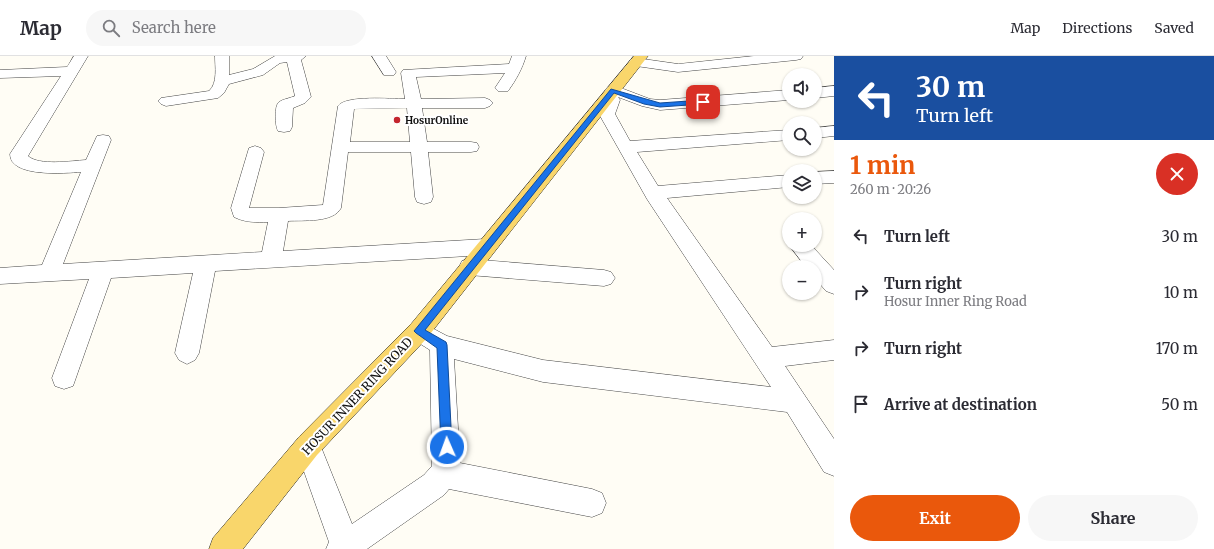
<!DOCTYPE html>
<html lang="en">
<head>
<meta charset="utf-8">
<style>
	body { margin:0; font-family:Merriweather,serif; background:#f7f7f7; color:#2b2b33; height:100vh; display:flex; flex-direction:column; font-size:15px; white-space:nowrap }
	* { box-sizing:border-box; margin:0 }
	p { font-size:13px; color:#7c7c81 }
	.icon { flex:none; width:22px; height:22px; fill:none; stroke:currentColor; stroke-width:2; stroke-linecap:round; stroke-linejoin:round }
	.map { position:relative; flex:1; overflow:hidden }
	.side { display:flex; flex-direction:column; background:#fff; width:380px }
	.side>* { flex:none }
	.hud { background:#1a4fa0; color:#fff; overflow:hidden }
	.controls { position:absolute; left:782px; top:12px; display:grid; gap:8px }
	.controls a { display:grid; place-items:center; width:40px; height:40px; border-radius:50%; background:#fff; box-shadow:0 1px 3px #0004; font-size:20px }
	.pin { position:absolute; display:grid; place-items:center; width:34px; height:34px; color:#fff; margin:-17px; border-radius:8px; box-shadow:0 2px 6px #0006 }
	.me { position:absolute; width:44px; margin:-22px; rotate:358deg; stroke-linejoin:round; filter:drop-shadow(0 0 3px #0008) }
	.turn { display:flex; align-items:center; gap:14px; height:84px; padding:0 16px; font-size:18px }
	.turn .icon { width:52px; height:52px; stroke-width:2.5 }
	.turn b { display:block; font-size:28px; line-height:34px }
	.round { display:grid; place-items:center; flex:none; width:42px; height:42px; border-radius:21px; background:#f7f7f7 }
	.summary { display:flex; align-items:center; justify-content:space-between; height:68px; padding:0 16px }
	h1 { font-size:24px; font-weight:700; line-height:30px; color:#ea580c }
	.button { display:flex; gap:8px; margin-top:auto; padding:8px 16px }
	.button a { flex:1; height:46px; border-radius:24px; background:#ea580c; color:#fff; font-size:16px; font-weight:700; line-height:46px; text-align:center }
	.button a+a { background:#f7f7f7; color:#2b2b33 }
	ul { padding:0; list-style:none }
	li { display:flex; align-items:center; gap:12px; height:56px; padding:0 16px }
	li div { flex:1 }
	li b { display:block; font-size:15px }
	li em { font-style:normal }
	header { display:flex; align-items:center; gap:24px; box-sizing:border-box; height:56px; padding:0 20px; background:#fff; border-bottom:1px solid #e1e1e2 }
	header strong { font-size:19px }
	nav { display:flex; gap:22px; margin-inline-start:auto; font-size:14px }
	.search { width:280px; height:36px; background:#f7f7f7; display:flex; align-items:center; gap:10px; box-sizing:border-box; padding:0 14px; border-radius:22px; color:#7c7c81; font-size:15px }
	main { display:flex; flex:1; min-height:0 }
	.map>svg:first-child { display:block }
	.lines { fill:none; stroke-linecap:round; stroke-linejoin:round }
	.minor-casing { stroke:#444; stroke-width:1 }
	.major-casing { stroke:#222; stroke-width:1 }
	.minor { fill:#fff; fill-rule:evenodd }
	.major { fill:#f9d66b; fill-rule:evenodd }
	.route { fill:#1a73e8; stroke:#114b97 }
	.poi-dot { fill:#c4262e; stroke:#fff; stroke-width:1.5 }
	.labels { text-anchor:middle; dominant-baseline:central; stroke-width:4; stroke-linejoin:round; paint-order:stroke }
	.far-poi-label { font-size:10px; font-weight:bold; fill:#111; stroke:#fff; text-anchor:start }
	.street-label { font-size:12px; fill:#111; stroke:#fff }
</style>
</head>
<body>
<header>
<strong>Map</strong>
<div class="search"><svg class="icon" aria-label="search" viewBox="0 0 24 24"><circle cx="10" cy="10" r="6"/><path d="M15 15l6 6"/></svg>Search here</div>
<nav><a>Map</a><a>Directions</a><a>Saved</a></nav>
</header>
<main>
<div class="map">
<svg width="834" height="493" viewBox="0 0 834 493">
	<rect width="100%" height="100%" fill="#fffdf5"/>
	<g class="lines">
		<g class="minor-casing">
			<path id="minor" d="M74,0H88L28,100C39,110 71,105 86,104L97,80L103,79L109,80L111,84L63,208L262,196L268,166C256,166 246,167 234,161L231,152L249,92L255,90L261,92L264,96L249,152H279L323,149L338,50C346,39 391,43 405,43L401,17L403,14L509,8L512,0H526C522,13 516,24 508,35H498L495,32L505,17L416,21L421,43L485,42L490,44L493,47L490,50L485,52H422L427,86H471L477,87L479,91L477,95L471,96H428L433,141L431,146L424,148L417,146L415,141L411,96H348L341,152C333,167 304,164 288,165L283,195L485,183L492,186L495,191L492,196L485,199L215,215L199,297L195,304L187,308L179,304L175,297L193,217L111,222L73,330L64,333L55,330L52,322L89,223L0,228V212L42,209L81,116C66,117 10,122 10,98L61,20L0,22V14L67,11ZM407,52L410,86H350L354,53Z
				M215,0H229V19L253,13L275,0H306L301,4L311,41L305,47L293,52L292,71L290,75L284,76L278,75C275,70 274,50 279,46C283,43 291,42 295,40L287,6L280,7L263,19L229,28L224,37L218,42L166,50L161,48L158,45L161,42L209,35C218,27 215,11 215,0Z
				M372,0H386L396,16L394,19H384Z
				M754,0H803L801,3L796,4L678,16L636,10L631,9L629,6L631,3L636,2L678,8Z
				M613,29L650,43L660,44L789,34V44L660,54L642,50L618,41L620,44L615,58L630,85L789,74V84L637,96L658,130L789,119V131L667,142L772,291L834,284V304L785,310L834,383V420L824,416L787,356L543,326L454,303L460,407L592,433L602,437L606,447L602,457L592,461L449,433L444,439L367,493H326L329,486L295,390L299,381L308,377L317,381L352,468L424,419L432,410L430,294L411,282L408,275L411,268L419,265L447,280L543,304L771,331L647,143L599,58L604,45L600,41L603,38L607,37L605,34L608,31Z
				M834,30V40L815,42V32Z
				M834,70V80L815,82V72Z
				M834,115V127L815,128V116Z
				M789,189H811L834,214V238L826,235L815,222V211H806Z
				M469,203L604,214L611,216L615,222L611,228L604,230L469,219L462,217L459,211L462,205Z"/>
		</g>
		<g class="major-casing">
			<path id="major" d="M634,0H648L427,282L317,399L243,493H209L213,482L299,381L411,268Z"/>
		</g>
		<use href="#minor" class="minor"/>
		<use href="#major" class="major"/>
	</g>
	<path class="route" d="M611,33L660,47L703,44L707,46L703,48L660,51L644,48L614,37L425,274L446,286L447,289L452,391L451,395L447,397L443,395L441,391L437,292L416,277L414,275Z"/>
	<circle class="poi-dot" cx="397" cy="64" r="4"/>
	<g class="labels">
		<g class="far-poi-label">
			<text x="405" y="64">HosurOnline</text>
		</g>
		<g class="street-label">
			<text transform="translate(357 340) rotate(-47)">HOSUR INNER RING ROAD</text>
		</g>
	</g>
</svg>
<div class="controls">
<a><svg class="icon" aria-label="sound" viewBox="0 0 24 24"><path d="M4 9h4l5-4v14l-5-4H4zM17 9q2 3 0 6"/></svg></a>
<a><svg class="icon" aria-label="search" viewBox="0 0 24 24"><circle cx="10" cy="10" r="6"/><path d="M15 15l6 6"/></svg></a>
<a><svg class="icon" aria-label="layers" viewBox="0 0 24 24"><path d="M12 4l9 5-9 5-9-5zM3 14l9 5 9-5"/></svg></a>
<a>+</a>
<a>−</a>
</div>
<div class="pin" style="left:703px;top:46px;background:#d93025"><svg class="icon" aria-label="arrive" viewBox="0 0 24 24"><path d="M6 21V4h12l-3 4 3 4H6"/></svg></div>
<svg class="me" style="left:447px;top:391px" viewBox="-20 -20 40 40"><circle r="17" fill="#1a73e8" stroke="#fff" stroke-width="3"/><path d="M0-11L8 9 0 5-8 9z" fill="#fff"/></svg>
</div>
<section class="side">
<div class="hud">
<div class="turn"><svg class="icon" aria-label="left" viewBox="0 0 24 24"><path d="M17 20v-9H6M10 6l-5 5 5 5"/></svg><div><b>30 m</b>Turn left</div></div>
</div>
<div class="summary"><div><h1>1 min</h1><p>260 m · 20:26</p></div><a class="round" style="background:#d93025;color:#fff"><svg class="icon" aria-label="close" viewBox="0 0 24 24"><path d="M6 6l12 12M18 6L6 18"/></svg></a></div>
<ul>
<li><svg class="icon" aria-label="left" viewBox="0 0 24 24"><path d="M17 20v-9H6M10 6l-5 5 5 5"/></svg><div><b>Turn left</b></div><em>30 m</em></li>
<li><svg class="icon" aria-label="right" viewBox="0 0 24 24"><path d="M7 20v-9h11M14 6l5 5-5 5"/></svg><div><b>Turn right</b><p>Hosur Inner Ring Road</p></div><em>10 m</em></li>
<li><svg class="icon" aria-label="right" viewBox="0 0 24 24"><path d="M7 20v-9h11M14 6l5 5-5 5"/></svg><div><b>Turn right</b></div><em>170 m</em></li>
<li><svg class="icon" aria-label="arrive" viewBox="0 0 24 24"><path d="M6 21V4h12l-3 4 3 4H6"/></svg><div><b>Arrive at destination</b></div><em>50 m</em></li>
</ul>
<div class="button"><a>Exit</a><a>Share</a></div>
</section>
</main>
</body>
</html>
